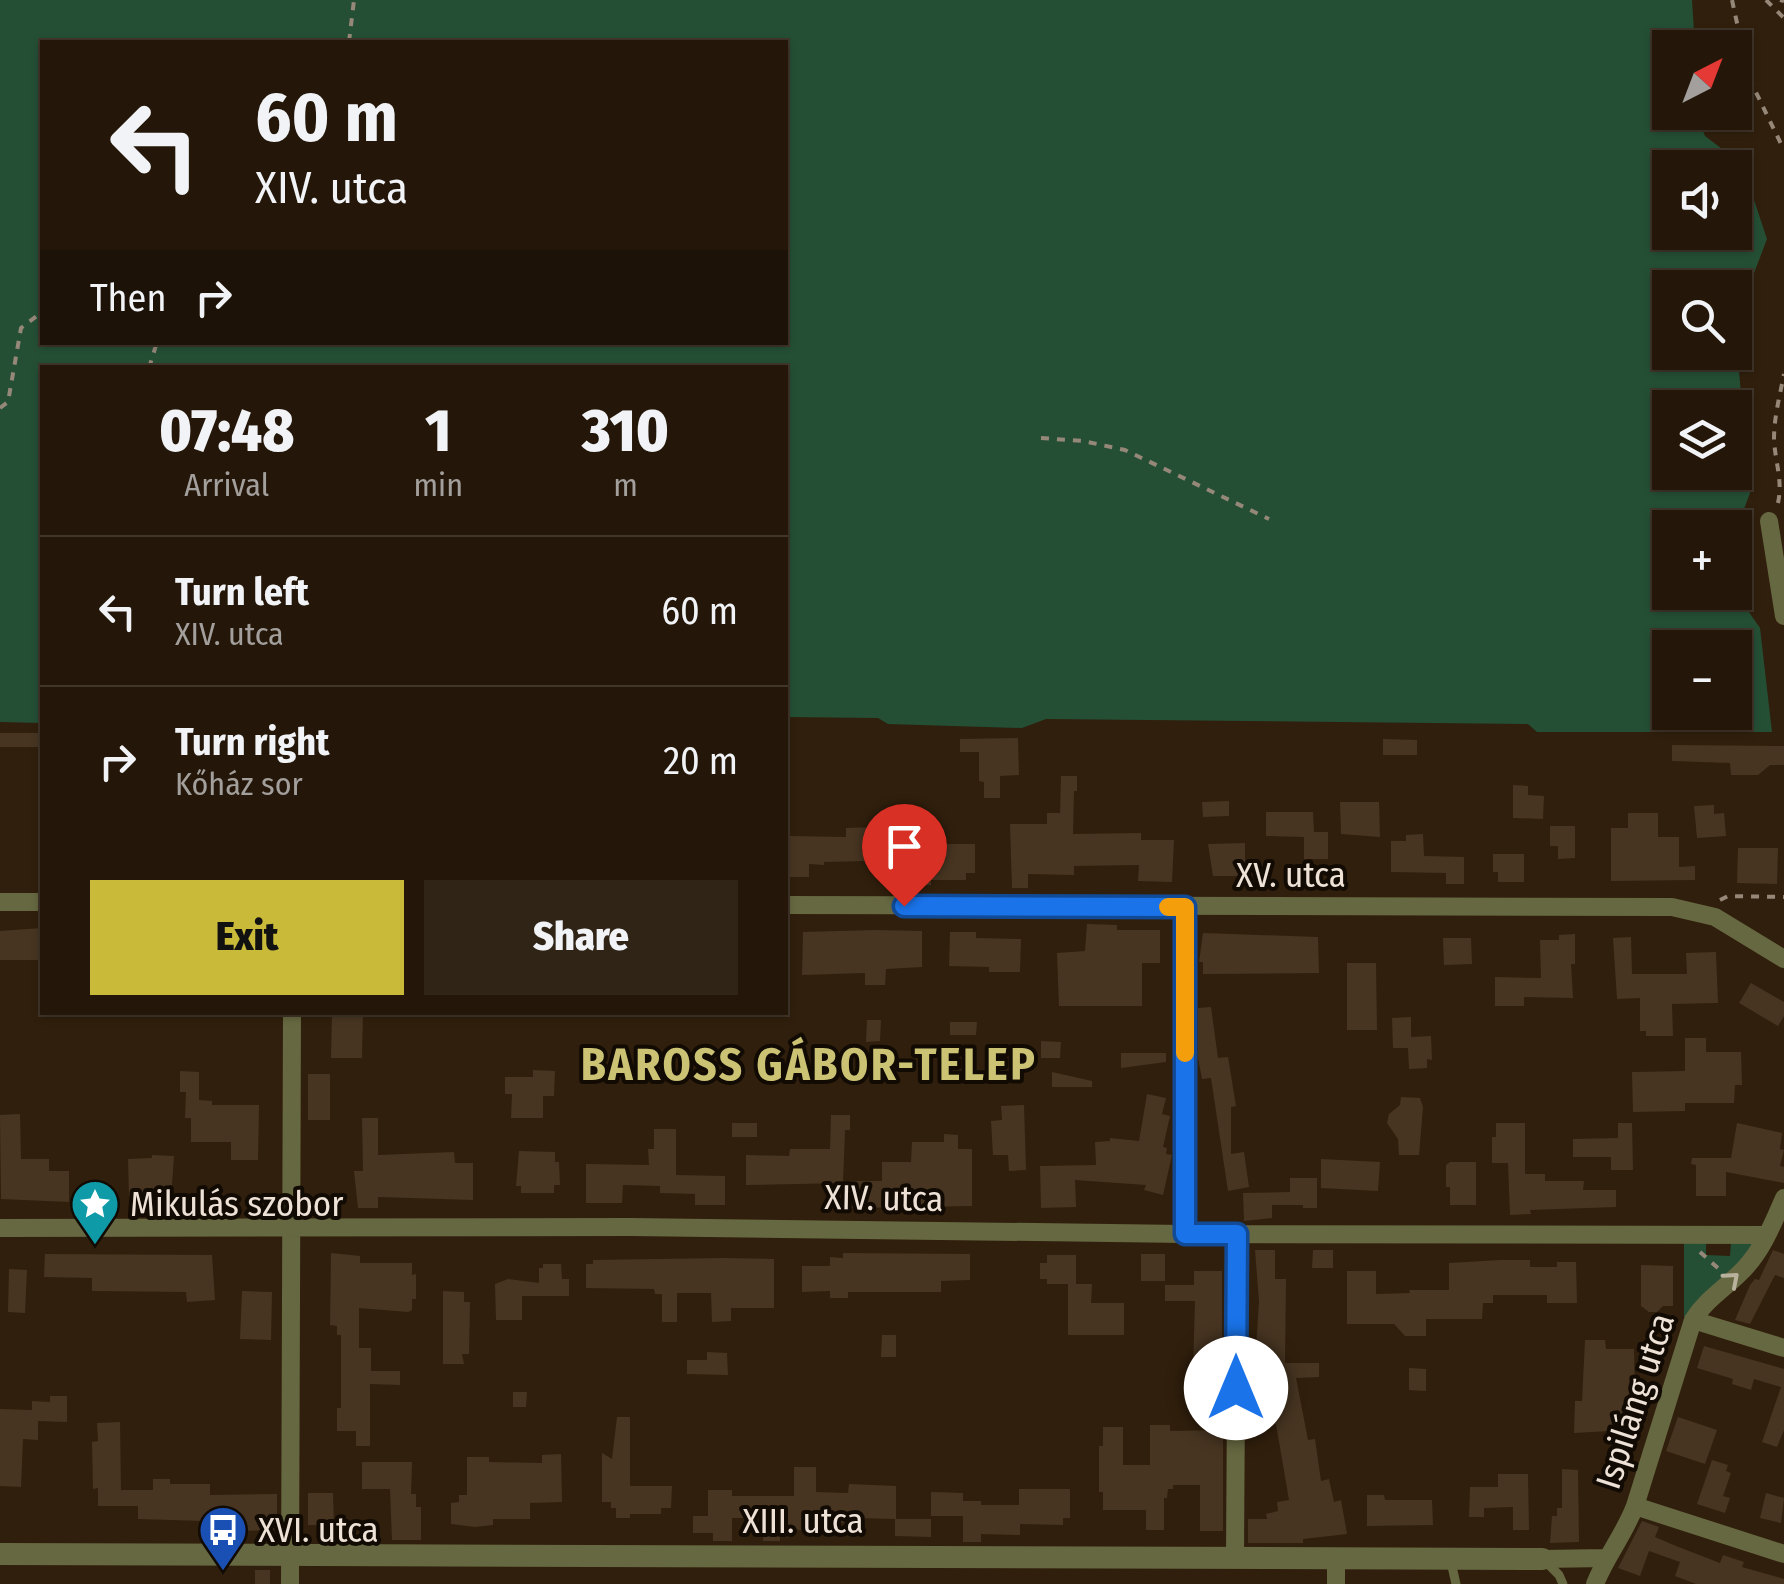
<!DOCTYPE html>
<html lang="en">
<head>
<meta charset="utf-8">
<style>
	body { margin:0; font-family:"Fira Sans Condensed",sans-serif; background:#302417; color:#f1f3f6; height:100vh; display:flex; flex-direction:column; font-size:38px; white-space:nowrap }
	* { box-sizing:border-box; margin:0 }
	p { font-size:32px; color:#a39f9c }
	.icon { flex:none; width:55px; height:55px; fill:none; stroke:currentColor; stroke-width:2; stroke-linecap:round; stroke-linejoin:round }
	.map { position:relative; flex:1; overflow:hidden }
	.details { position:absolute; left:40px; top:365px; width:748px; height:650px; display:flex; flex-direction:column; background:#241709; border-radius:0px; box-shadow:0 2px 8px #0004,0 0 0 2px #41362a }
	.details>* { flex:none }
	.top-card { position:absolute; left:40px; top:40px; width:748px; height:305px; border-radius:0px; box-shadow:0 2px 8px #0004,0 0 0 2px #41362a; background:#241709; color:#f1f3f6; overflow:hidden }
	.needle { width:65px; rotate:42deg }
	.controls { position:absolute; left:1652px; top:30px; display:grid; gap:20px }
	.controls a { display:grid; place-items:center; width:100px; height:100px; border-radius:0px; background:#241709; box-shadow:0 2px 8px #0004,0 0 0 2px #41362a; font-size:50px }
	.pin { position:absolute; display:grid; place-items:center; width:85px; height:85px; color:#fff; margin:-102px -42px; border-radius:50% 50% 50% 0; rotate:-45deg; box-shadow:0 0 10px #0007 }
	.pin .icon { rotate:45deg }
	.me { position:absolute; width:110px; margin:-55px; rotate:0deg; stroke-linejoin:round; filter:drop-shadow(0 0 8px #0008) }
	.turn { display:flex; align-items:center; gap:35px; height:210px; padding:0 50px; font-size:45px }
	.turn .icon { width:130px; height:130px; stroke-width:2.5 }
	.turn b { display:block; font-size:70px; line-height:85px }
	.then { display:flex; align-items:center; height:95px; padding:0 50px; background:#0003; gap:20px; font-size:38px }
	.eta { display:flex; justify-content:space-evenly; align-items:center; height:170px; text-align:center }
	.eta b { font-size:60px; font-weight:800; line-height:70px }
	.primary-button { display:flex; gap:20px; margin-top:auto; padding:20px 50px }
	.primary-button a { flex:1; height:115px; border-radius:0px; background:#c9ba3a; color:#111; font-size:40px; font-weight:800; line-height:115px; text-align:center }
	.primary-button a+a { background:#302417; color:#f1f3f6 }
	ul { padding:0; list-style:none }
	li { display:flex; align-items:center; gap:30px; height:150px; padding:0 50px; border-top:2px solid #41362a }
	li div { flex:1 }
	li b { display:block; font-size:38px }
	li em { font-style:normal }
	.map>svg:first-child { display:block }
	.green { fill:#244f35; fill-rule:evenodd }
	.building { fill:#473521 }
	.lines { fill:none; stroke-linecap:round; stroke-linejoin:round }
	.path { stroke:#968879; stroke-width:4; stroke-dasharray:8 8; stroke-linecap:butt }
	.service { stroke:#666841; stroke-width:9 }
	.minor { stroke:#666841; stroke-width:18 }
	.tertiary { stroke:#666841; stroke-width:22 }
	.oneway { stroke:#b8b19b }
	.route-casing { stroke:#114b97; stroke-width:25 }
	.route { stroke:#1a73e8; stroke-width:18 }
	.slow { stroke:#f59e0b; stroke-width:18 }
	.labels { text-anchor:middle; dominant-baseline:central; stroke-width:8; stroke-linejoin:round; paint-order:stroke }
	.street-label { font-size:35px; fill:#eee2d7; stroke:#120b04 }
	.poi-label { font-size:35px; fill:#eee2d7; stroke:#120b04; text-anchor:start }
	.district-label { font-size:45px; font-weight:bold; letter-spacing:2.5px; fill:#cbc274; stroke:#120b04 }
</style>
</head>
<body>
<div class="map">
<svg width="1784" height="1584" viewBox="0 0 1784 1584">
	<rect width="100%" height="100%" fill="#301f0c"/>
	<path class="green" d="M0,0H1692L1695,47L1670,48V112L1696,113L1705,136L1742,164L1767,239L1735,323V288H1670V352H1735V327L1750,493L1735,533V528H1670V592H1735L1760,628L1772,732H1537L1528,724L1046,719L1022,728L888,724L878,718L785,717V368H42V723L0,722ZM42,42H785V342H42ZM1670,168H1735V232H1670ZM1670,408H1735V472H1670ZM1670,648H1735V712H1670Z
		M1706,1242V1255L1730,1256L1731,1243L1752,1244V1254L1690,1318L1684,1317V1243Z"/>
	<path class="building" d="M0,733H42V747H0Z
		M1018,738L1019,775L1000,776V798H984V782L979,781V752H960V739Z
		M1383,739L1417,740V755H1383Z
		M1672,745L1784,746V765H1770L1758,775H1731L1730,763L1672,761Z
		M1061,776H1077V791H1074L1073,834L1141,833V840H1174L1172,882L1138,881L1139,865L1074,866V875L1028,874V888H1012L1010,824H1047V813H1060Z
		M1513,785L1528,786V795L1544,796L1543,819L1513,818Z
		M1229,801V816L1203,817L1202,802Z
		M1340,802H1379L1380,837L1341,834Z
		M1714,805V814L1724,813L1726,836L1697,838L1694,806Z
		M1266,812H1313L1314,832H1328V859H1304V837L1266,836Z
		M1628,813H1658V837H1679V867L1695,866V880L1611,881V828H1628Z
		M1550,826H1575V858L1558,859V846H1550Z
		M876,827V831H906L907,860L824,862V865L809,864V877H789V836L846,837V828Z
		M1423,834L1424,856L1464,857V884H1446V873L1391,872V841H1406V835Z
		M1245,843V876H1213L1208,844Z
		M938,844H975V873H966V880H931V885L915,886L914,850H938Z
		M1738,848H1778L1777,884L1737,883Z
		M1493,854H1524V882H1498V872H1493Z
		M1288,866H1317V887H1288Z
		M1087,924L1117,925V930H1160V963H1142V1006H1059L1057,953L1085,951Z
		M42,928V960H0V931Z
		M875,930L922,931V967L886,969L885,985H865V973L802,975L803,932Z
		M950,932H976V938L1021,939L1020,972H989V967L949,966Z
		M1203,933L1318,937L1319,973L1203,974V962H1199Z
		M1575,934V964H1571L1573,998L1524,997V1006H1495V977L1541,978L1540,940H1559V935Z
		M1631,937L1632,974H1687L1686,953L1716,952L1718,1003L1672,1004L1673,1036H1646V1031H1640V998L1617,999L1613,938Z
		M1443,938H1471L1472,964L1444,965Z
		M1347,963H1376L1377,1030H1347Z
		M1751,983L1784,1002V1016L1778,1026L1739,1003Z
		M1211,1007L1218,1058L1228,1057L1236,1106L1231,1107V1154L1244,1152L1249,1187L1228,1191L1211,1078L1202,1079L1198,1058V1008Z
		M332,1012H363L362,1058H331Z
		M1411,1017V1037L1431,1036L1432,1060L1427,1059V1068L1409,1069L1408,1048H1393L1392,1018Z
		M867,1020H881L880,1041L866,1042Z
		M950,1022H977L976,1035H950Z
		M1685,1038H1706V1052H1741L1742,1085H1735L1734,1103H1685V1111L1633,1112L1632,1072L1685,1071Z
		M1041,1041L1061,1042L1060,1058H1041Z
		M1121,1053H1166V1062L1121,1068Z
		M533,1070L555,1071L554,1096H543V1118H511L512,1094H505V1077H533Z
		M180,1071L199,1072V1100L212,1101V1105H259L258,1160H231V1142H191V1118H185L186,1092H180Z
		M1052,1072L1092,1081V1087H1052Z
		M308,1074H330V1120H308Z
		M1147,1094L1166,1098L1162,1114L1170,1116L1163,1147L1167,1148L1166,1154L1172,1155L1163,1195L1144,1190L1146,1185L1075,1180L1076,1207L1041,1208L1040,1166L1096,1165L1095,1142L1110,1141V1138L1139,1141Z
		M1401,1097L1420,1098L1423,1107L1419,1155H1399L1398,1139L1387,1123L1389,1114L1400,1105Z
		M1024,1105L1026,1170L1009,1171L1008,1155H993L991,1121L1002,1120L1001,1106Z
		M20,1114L21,1159H49V1171H69V1202L1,1199L0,1115Z
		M831,1115H850V1130H845L843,1183L746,1185V1155L789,1156L790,1149H830Z
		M362,1118H378V1155L454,1152L455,1163H473V1200L378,1197V1208H358L354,1171H363Z
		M732,1123H757V1137H732Z
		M1496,1123H1525V1174H1545V1181H1584L1583,1190H1616V1207L1530,1210L1531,1214L1510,1215L1508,1163H1492V1137H1496Z
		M1618,1123H1632L1633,1170H1611V1157H1573V1139L1618,1138Z
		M1737,1123L1782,1133L1780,1149L1784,1150L1780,1166L1784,1167V1183L1726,1172V1196H1696V1165L1691,1164L1692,1158H1731Z
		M654,1129H676V1175L725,1176V1205H695V1194L660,1193V1186L623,1185L622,1203H586V1164L649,1165L648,1149H654Z
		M944,1134L958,1135V1149H972V1206L850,1208V1181H882V1162H911L912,1142H944Z
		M519,1151L555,1152V1162H559L560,1185H554V1193H521V1186H516Z
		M152,1155L174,1156L171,1198L129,1197L128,1159L152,1158Z
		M1321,1159L1380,1162L1378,1191L1321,1188Z
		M1450,1162H1476V1205H1450V1187H1446V1165Z
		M1290,1178H1317V1208H1303V1205H1272V1218L1244,1221L1243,1193L1290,1192Z
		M1255,1250H1275V1279H1286L1285,1363H1319V1377L1296,1378L1308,1440L1315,1439L1321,1481L1329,1479L1334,1502L1341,1500L1347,1534L1303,1539V1543H1248V1519H1267L1266,1514L1278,1511L1277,1502L1289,1500L1276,1424L1271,1425L1263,1383H1254L1259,1301Z
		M1313,1250H1333V1268H1312Z
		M1773,1250L1784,1254V1278L1775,1275L1750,1324L1735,1320L1750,1285L1755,1279L1759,1280Z
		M331,1253L360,1256V1263H412V1275L416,1274V1299H412V1310L408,1312L359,1308V1348H371V1371H400V1385L370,1384V1446H356V1431H337V1408H341V1335H337V1326L330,1325Z
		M843,1253L970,1254V1280L941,1281V1292H848V1298H830V1291L802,1292V1266H830V1257L843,1258Z
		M45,1254L212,1255L215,1300L187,1302L186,1292L92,1291V1278L44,1277Z
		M1141,1254H1165V1281H1141Z
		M1047,1255H1076V1284H1047V1279H1040V1263H1047Z
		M724,1258L774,1259V1308H731V1321L712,1322L711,1293H677V1322H662V1294H655L654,1289L586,1288V1264H593V1260Z
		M1500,1260H1530V1267H1557V1262H1576L1577,1303H1547V1295H1493V1303H1483L1482,1319H1426V1336H1405L1394,1324H1347V1271H1376V1294L1410,1293L1409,1290H1449V1263Z
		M543,1264H561L562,1279H569V1296H522V1320H496L495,1284L508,1279L539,1283V1268H543Z
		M1641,1265L1673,1266V1306H1663L1657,1312H1649L1641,1306Z
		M9,1269L27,1270L25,1313L8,1312Z
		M1194,1271H1222V1369L1193,1368L1195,1301H1165V1285H1194Z
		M1068,1284H1092L1091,1303H1124V1335H1068Z
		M242,1291L272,1292L271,1340L240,1339Z
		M443,1291L464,1292V1302H470L469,1354H462L464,1364H443Z
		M882,1335H896V1357H881Z
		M1585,1340H1605L1606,1349H1634L1635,1398H1626L1628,1430L1574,1433L1575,1401H1582Z
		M1704,1346L1784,1369V1430L1777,1447L1762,1442L1781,1387L1754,1379L1751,1390L1732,1384L1733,1379L1697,1368Z
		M707,1352L727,1353L728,1375L687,1374V1360H707Z
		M1409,1368L1426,1369V1391L1409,1390Z
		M513,1392H527L526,1407H513Z
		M50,1396H67V1422L38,1421V1440L23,1439L21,1487L0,1486V1409L32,1410V1401L50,1402Z
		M617,1417H630V1486H672L671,1508H661V1514H630V1518H616V1508H611V1502H602V1453L612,1459Z
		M1678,1417L1717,1430L1705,1464L1666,1451Z
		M120,1422L121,1490H153V1479H170V1484H210V1495L277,1494V1530L237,1531V1522L138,1519V1506H98V1488L93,1489L92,1442L98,1441L97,1423Z
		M1150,1425H1170V1431L1223,1430V1531H1200V1485H1173V1489H1168L1167,1498H1164V1530H1146V1510H1103V1492H1099V1446H1103V1427H1123V1465H1150Z
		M561,1454L562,1502L530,1503V1519H493V1525L475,1527L451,1524V1503L459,1502V1495H467V1457H489V1462L542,1463V1455Z
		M1712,1460L1728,1465L1726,1471L1731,1473L1723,1496L1730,1498L1725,1513L1697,1504Z
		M362,1462H412L411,1494H416V1507H421V1540H392L390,1489H362Z
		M794,1467H816V1492L848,1493L849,1484L896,1486V1519H931V1537L895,1536V1519L856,1518V1523L822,1522V1531L780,1529V1541H763L764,1518H732V1541H713V1533H693V1516H708V1490H732V1496H794Z
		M1562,1469L1578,1470L1579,1542L1550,1543L1552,1516H1557V1508H1562Z
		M1498,1474H1528L1529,1530H1513V1507L1484,1508V1517H1469L1470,1487H1498Z
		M1019,1489H1070V1518H1063V1525L1020,1524V1535L981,1534V1542H963V1516H931V1492L963,1493V1501H981V1505H1019Z
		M308,1493H333L334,1525H308Z
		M1766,1493L1784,1498L1781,1523L1760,1518Z
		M1367,1495H1384L1385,1500H1432L1433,1525L1367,1526Z
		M1642,1521L1659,1527L1655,1537L1676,1546L1720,1563L1723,1555L1744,1562L1742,1567L1784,1579V1584H1696L1675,1576L1680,1562L1649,1551L1640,1576L1618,1568Z
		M255,1570H270V1584H255Z"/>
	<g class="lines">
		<path class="path" d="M1732,0L1749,78L1784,150
			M1766,0L1784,18
			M1780,0L1784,1
			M349,42L354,0
			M149,368L157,342
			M0,408L8,402L21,328L42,312
			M1041,438L1083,441L1125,450L1269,519
			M1778,503C1783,480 1775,462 1774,439C1774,417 1780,395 1784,374
			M1720,900L1728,896L1784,897
			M1700,1252L1719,1269"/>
		<path class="service" d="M1451,1562L1456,1584
			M1547,1563L1559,1575L1563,1584"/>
		<path class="minor" d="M1769,521L1784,616
			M0,902H42
			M785,905L1672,907L1715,917L1784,959
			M0,1228L631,1227L1185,1234L1767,1235
			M1185,1234V907
			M1693,1320L1784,1348
			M1635,1506L1784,1554
			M1235,1558L1237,1234
			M1336,1558V1584
			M1542,1559L1606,1558
			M290,1584L292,1012
			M1595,1584C1606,1556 1624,1535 1635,1506L1693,1320C1707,1298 1727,1287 1744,1269C1763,1249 1773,1223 1784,1198"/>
		<path class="tertiary" d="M0,1554L1542,1559"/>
	</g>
	<defs><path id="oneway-chevron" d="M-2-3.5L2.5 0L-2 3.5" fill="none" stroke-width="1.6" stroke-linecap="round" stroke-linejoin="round" transform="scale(2.5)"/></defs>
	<use class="oneway" href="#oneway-chevron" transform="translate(1732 1279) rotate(-41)"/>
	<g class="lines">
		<g class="route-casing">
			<path id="route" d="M904,906L1185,907V1234H1237L1236,1388"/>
		</g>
		<use href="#route" class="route"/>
		<path class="slow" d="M1168,907H1185V1053"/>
	</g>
	<defs>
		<g id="sight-pin" transform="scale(2.5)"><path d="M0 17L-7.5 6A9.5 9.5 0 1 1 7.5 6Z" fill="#0f9aa8" stroke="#120b04"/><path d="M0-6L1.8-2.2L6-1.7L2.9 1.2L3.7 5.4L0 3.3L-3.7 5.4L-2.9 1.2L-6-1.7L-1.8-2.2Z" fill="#fff"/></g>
		<g id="bus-pin" transform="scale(2.5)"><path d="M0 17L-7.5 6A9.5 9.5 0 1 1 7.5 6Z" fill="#1a4fb4" stroke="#120b04"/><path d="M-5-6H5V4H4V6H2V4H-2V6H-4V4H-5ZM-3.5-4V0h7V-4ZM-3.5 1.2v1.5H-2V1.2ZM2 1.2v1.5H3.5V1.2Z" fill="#fff"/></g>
	</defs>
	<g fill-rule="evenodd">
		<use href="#sight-pin" x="95" y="1204"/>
		<use href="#bus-pin" x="223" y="1530"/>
	</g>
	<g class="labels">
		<g class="street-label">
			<text x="1291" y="875">XV. utca</text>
			<text transform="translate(884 1198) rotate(1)">XIV. utca</text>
			<text transform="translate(1635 1401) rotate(-72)">Ispiláng utca</text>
			<text x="803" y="1521">XIII. utca</text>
		</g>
		<g class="poi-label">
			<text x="130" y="1204">Mikulás szobor</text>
			<text x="258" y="1530">XVI. utca</text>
		</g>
		<g class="district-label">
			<text x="809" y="1065">BAROSS GÁBOR-TELEP</text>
		</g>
	</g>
</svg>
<div class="controls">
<a><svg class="needle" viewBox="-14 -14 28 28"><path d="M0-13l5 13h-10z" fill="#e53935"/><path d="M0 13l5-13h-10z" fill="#a39f9c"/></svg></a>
<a><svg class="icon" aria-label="sound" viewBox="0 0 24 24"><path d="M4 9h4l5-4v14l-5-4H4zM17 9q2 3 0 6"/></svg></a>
<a><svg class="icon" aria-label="search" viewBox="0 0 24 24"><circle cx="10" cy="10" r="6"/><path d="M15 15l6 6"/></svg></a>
<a><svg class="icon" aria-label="layers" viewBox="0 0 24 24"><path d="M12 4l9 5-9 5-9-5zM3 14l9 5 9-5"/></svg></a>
<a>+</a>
<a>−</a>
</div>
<div class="pin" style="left:904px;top:906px;background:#d93025"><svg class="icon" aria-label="arrive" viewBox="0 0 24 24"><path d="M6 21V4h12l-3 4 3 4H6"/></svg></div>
<svg class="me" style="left:1236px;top:1388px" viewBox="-20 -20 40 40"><circle r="19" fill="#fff"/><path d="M0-13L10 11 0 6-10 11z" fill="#1a73e8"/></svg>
<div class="top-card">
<div class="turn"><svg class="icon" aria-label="left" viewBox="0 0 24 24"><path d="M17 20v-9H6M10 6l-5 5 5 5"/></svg><div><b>60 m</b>XIV. utca</div></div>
<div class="then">Then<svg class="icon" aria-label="right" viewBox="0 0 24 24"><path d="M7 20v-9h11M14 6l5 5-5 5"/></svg></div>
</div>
<section class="details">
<div class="eta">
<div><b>07:48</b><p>Arrival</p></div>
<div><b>1</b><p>min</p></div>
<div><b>310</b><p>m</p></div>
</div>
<ul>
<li><svg class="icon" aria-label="left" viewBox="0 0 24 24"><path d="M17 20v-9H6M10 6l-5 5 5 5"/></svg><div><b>Turn left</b><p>XIV. utca</p></div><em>60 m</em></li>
<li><svg class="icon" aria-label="right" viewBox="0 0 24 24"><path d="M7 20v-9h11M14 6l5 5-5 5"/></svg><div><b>Turn right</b><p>Kőház sor</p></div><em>20 m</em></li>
</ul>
<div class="primary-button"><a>Exit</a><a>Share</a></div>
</section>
</div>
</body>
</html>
